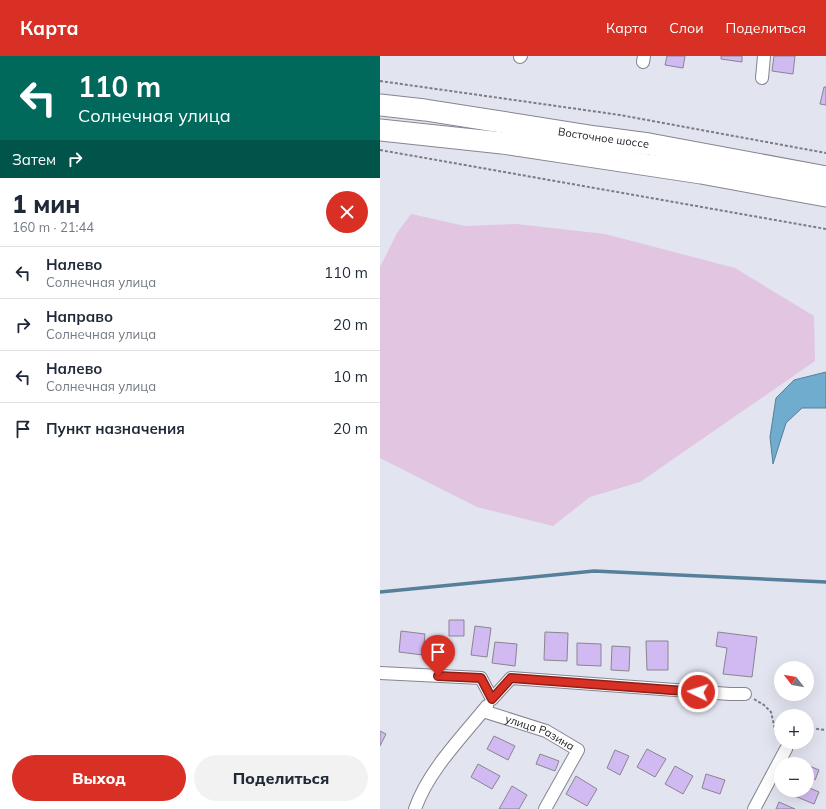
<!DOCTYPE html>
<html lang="ru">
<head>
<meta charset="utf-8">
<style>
	body { margin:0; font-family:Mulish,sans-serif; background:#f2f2f3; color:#1f2937; height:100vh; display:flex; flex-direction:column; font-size:15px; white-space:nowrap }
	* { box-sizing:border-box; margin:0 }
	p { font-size:13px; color:#747a83 }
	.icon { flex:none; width:22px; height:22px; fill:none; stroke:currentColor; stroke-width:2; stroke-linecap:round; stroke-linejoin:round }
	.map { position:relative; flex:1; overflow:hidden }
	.sheet { display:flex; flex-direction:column; background:#fff; width:380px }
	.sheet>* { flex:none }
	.banner { background:#00695c; color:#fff; overflow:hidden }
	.needle { width:26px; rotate:301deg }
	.controls { position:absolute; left:394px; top:605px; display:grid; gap:8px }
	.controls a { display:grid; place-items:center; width:40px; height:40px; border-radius:50%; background:#fff; box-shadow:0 4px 16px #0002; font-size:20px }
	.pin { position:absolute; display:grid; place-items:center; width:34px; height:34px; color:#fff; margin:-41px -17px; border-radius:50% 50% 50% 0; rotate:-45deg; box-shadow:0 0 4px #0007 }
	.pin .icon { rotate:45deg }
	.me { position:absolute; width:44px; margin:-22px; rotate:274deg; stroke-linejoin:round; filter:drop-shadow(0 0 3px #0008) }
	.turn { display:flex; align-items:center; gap:14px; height:84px; padding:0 12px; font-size:18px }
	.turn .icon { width:52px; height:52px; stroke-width:2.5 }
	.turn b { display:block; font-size:28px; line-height:34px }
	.then { display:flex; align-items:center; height:38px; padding:0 12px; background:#0003; gap:8px; font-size:15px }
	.round { display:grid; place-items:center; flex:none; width:42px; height:42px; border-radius:21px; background:#f2f2f3 }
	.overview { display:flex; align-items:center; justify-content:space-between; height:68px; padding:0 12px }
	h1 { font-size:24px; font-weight:800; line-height:30px }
	.button { display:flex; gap:8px; margin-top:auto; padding:8px 12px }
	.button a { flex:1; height:46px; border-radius:24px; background:#d93025; color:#fff; font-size:16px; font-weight:800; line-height:46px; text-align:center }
	.button a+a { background:#f2f2f3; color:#1f2937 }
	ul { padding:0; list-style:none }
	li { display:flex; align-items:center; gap:12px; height:52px; padding:0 12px; border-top:1px solid #e0e1e3 }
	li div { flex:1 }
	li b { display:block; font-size:15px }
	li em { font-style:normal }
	header { display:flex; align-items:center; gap:24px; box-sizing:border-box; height:56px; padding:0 20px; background:#d93025; color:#fff }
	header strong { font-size:19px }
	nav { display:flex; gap:22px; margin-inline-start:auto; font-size:14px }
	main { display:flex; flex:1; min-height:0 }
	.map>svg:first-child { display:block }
	.green { fill:#e1c5e1 }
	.water { fill:#6faccd; stroke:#568099 }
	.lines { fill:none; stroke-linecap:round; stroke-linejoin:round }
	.stream { stroke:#568099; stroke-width:3.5 }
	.building { fill:#d1baf1; stroke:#898590 }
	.street-casing { stroke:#848590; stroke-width:14 }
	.highway-casing { stroke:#848590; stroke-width:23 }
	.path { stroke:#7b7c84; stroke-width:2; stroke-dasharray:3 2; stroke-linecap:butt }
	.street { stroke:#fff; stroke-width:12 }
	.highway { stroke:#fff; stroke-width:21 }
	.route-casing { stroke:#8d1f18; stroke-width:10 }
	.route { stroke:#d93025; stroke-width:7 }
	.labels { text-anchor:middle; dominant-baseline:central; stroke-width:3; stroke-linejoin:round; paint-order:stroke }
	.street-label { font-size:11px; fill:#1b1b20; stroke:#e2e4f0 }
</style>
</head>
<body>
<header>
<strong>Карта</strong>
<nav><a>Карта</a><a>Слои</a><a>Поделиться</a></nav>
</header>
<main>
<section class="sheet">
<div class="banner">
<div class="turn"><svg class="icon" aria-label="left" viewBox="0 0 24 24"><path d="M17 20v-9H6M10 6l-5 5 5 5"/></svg><div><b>110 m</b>Солнечная улица</div></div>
<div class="then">Затем<svg class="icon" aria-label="right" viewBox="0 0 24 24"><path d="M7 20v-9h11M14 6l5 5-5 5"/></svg></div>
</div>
<div class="overview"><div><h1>1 мин</h1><p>160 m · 21:44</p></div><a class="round" style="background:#d93025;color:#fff"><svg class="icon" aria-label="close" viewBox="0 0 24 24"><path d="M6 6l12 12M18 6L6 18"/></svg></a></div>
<ul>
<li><svg class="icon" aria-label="left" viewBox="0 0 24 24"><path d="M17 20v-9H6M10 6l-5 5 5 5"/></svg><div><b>Налево</b><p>Солнечная улица</p></div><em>110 m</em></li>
<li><svg class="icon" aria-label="right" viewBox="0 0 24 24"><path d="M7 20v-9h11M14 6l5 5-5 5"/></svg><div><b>Направо</b><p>Солнечная улица</p></div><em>20 m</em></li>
<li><svg class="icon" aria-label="left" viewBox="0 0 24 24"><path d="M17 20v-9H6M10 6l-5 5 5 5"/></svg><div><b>Налево</b><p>Солнечная улица</p></div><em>10 m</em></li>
<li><svg class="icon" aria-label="arrive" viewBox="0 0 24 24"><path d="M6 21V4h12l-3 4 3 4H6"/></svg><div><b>Пункт назначения</b></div><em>20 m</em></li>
</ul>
<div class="button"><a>Выход</a><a>Поделиться</a></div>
</section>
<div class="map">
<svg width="446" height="753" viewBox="0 0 446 753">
	<rect width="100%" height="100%" fill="#e2e4f0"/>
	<path class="green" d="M31,158L85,170L136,168L225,178L355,212L434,260L435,305L260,426L210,441L173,470L97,451L0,402V211L17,177Z"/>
	<path class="water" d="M446,316V352H422L406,367L393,408L390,381L396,342L414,324Z"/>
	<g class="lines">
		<path class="stream" d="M0,536L214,515L446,526"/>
	</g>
	<path class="building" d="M287,0H305L303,12L285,9Z
		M341,0H362V6L341,3Z
		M394,0H415L413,18L392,15Z
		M444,31H446V49L440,48Z
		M69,564H84V580H69Z
		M95,570L111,572L107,601L91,599Z
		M21,575L45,578L43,599L19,596Z
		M165,576L188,577L187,605L164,604Z
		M338,576L377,581L372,621L343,618L347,592L336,590Z
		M266,585H288V614H267Z
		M115,586L137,588L135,610L112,607Z
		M197,587L221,588V610L197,609Z
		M232,590L250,591L249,615L231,614Z
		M0,675L6,678L0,690Z
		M114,680L135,690L128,704L107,693Z
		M267,693L286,703L275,721L257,711Z
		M235,694L249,700L240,719L227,712Z
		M160,698L179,705L175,715L156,708Z
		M98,708L120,720L112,733L91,721Z
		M427,709L439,714L435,724L427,720Z
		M295,710L313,720L303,738L285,728Z
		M326,718L345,724L340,738L322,732Z
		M196,720L217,733L207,750L186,738Z
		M132,730L147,739L139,753H119Z
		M427,731L439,736L434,748L405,736L406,734H427Z
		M399,746L415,753H396Z"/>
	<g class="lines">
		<g class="street-casing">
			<g id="street">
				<path d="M140,1L141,0"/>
				<path d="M263,6L264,0"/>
				<path d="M382,22L384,0"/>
				<path d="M0,617L101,622L112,643L131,622L350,638H365"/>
				<path id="s1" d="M103,655L166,675L198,694L165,753"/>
				<path d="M35,753C48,715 82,681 107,650"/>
				<path d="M374,753L406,693"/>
			</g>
		</g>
		<g class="highway-casing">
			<g id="highway">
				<path id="s2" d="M0,49L45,54L216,81L269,88L446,121"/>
				<path d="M0,74L122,87L321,117L446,140"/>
			</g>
		</g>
		<path class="path" d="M0,25L240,59L446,97
			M0,94L446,173
			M374,643L384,649L391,656L397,682L399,684
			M427,674L429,672L446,674"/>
		<use href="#street" class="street"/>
		<use href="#highway" class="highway"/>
	</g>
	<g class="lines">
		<g class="route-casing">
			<path id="route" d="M58,620L101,622L112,643L131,622L318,636"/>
		</g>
		<use href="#route" class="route"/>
	</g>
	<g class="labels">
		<g class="street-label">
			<text stroke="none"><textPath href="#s2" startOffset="226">Восточное шоссе</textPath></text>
			<text stroke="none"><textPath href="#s1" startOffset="61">улица Разина</textPath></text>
		</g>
	</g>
</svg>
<div class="controls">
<a><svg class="needle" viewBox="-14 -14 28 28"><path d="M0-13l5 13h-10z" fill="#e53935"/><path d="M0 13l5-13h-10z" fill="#747a83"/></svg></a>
<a>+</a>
<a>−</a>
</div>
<div class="pin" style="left:58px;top:620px;background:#d93025"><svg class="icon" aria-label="arrive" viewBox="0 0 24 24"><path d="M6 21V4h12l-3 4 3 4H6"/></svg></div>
<svg class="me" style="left:318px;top:636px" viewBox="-20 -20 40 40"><circle r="17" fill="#d93025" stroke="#fff" stroke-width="3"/><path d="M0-11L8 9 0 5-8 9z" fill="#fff"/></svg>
</div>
</main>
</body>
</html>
